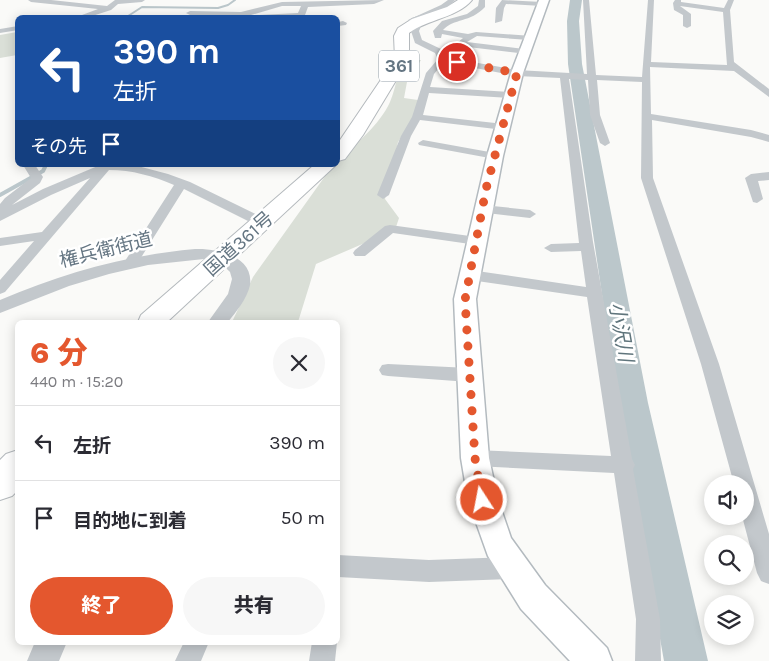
<!DOCTYPE html>
<html lang="ja">
<head>
<meta charset="utf-8">
<style>
	body { margin:0; font-family:Karla,"Noto Sans JP",sans-serif; background:#f7f7f7; color:#2b2b33; height:100vh; display:flex; flex-direction:column; font-size:19px; white-space:nowrap }
	* { box-sizing:border-box; margin:0 }
	p { font-size:16px; color:#7c7c81 }
	.icon { flex:none; width:28px; height:28px; fill:none; stroke:currentColor; stroke-width:2; stroke-linecap:round; stroke-linejoin:round }
	.map { position:relative; flex:1; overflow:hidden }
	.details { position:absolute; left:15px; top:320px; width:325px; height:325px; display:flex; flex-direction:column; background:#fff; border-radius:8px; box-shadow:0 2px 12px #0003 }
	.details>* { flex:none }
	.top-card { position:absolute; left:15px; top:15px; width:325px; height:152px; border-radius:8px; box-shadow:0 2px 12px #0003; background:#1a4fa0; color:#fff; overflow:hidden }
	.buttons { position:absolute; left:704px; top:475px; display:grid; gap:10px }
	.buttons a { display:grid; place-items:center; width:50px; height:50px; border-radius:50%; background:#fff; box-shadow:0 2px 12px #0003; font-size:25px }
	.pin { position:absolute; display:grid; place-items:center; width:42px; height:42px; color:#fff; margin:-21px; border:2px solid #fff; border-radius:50%; box-shadow:0 1px 5px #0007 }
	.me { position:absolute; width:55px; margin:-28px; rotate:349deg; stroke-linejoin:round; filter:drop-shadow(0 0 4px #0008) }
	.turn { display:flex; align-items:center; gap:18px; height:105px; padding:0 15px; font-size:22px }
	.turn .icon { width:65px; height:65px; stroke-width:2.5 }
	.turn b { display:block; font-size:35px; line-height:42px }
	.then { display:flex; align-items:center; height:48px; padding:0 15px; background:#0003; gap:10px; font-size:19px }
	.round { display:grid; place-items:center; flex:none; width:52px; height:52px; border-radius:26px; background:#f7f7f7 }
	.summary { display:flex; align-items:center; justify-content:space-between; height:85px; padding:0 15px }
	h1 { font-size:30px; font-weight:800; line-height:38px; color:#e4572e }
	.action { display:flex; gap:10px; margin-top:auto; padding:10px 15px }
	.action a { flex:1; height:58px; border-radius:30px; background:#e4572e; color:#fff; font-size:20px; font-weight:800; line-height:58px; text-align:center }
	.action a+a { background:#f7f7f7; color:#2b2b33 }
	ul { padding:0; list-style:none }
	li { display:flex; align-items:center; gap:15px; height:75px; padding:0 15px; border-top:1px solid #e1e1e2 }
	li div { flex:1 }
	li b { display:block; font-size:19px }
	li em { font-style:normal }
	.map>svg:first-child { display:block }
	.green { fill:#dadfd7 }
	.lines { fill:none; stroke-linecap:round; stroke-linejoin:round }
	.stream-far2 { stroke:#bbc7cb; stroke-width:2 }
	.stream-far1 { stroke:#bbc7cb; stroke-width:2.5 }
	.stream { stroke:#bbc7cb; stroke-width:4 }
	.river { fill:#bbc7cb; fill-rule:evenodd }
	.secondary-casing { stroke:#b3babf; stroke-width:3 }
	.trunk-casing { stroke:#b4b9bd; stroke-width:2 }
	.minor { fill:#c3c8cc; fill-rule:evenodd }
	.tertiary { fill:#c3c8cc; fill-rule:evenodd }
	.secondary { fill:#fff; fill-rule:evenodd }
	.trunk { fill:#fff; fill-rule:evenodd }
	.route { stroke:#e4572e; stroke-width:9; stroke-dasharray:0 16.2 }
	.labels { text-anchor:middle; dominant-baseline:central; stroke-width:5; stroke-linejoin:round; paint-order:stroke }
	.shield { fill:#fff; stroke:#939fa8; stroke-width:1 }
	.shield-label { font-size:18px; font-weight:bold; fill:#657683 }
	.street-label { font-size:19px; fill:#657683; stroke:#fff }
	.water-label { font-size:20px; font-style:italic; fill:#60757c; stroke:#fff }
</style>
</head>
<body>
<div class="map">
<svg width="769" height="661" viewBox="0 0 769 661">
	<rect width="100%" height="100%" fill="#fafaf8"/>
	<path class="green" d="M17,32V55L0,58V35Z
		M408,60H421L407,82L404,98L418,100L421,107L398,142L385,199L399,218L395,230L316,264L298,322H232L253,277L333,165H338V161C356,143 379,126 390,102C397,86 395,75 408,60Z"/>
	<g class="lines">
		<path class="stream-far2" d="M125,18L142,7L218,8L228,5L235,0"/>
		<path class="stream-far1" d="M44,169L46,165"/>
		<path class="stream" d="M0,195L43,171L45,167"/>
		<path class="river" d="M570,0H582L579,21L582,64L648,403L708,661H664L618,403L568,64L567,21Z"/>
		<g class="secondary-casing">
			<path id="secondary" d="M539,0H549L523,73L503,156L476,299L489,458L498,500L511,538L545,585L607,648L612,661H570L521,609L488,556L468,500L461,458L454,299L487,156L511,73Z"/>
		</g>
		<g class="trunk-casing">
			<path id="trunk" d="M458,0H472C457,18 428,19 409,33V59L363,135L345,159L338,161V143L395,59L394,36L398,28L412,19L447,7Z
				M314,165H336L167,322H138L141,315Z
				M18,450V490L12,496L0,500V460L6,454Z"/>
		</g>
		<path class="minor" d="M28,0H51L107,6L115,0H145L142,2L118,4L111,10L86,18H74L98,9L31,2Z
			M384,0L374,4L308,7L305,15L301,17H255L259,15L298,13L301,6H282L241,18L190,15L186,13L190,11L241,12L282,2Z
			M448,0H455L447,9L418,20L422,24L419,31L422,40L441,49L445,57L517,70L587,74L583,0H589L596,75L642,77L648,0H654L651,62L727,65L723,12L680,6L691,14V26L687,28L683,26V15L674,10L673,3L675,0H681V2L724,8L728,0H734L730,10L734,62L769,89V97L734,71L650,67L651,114L751,130L769,135V142L751,137L652,120L653,178L719,364L769,534V584L761,581L757,573L742,516H745V484H734L701,364L641,178L642,82L597,80L600,115L610,143L605,146L600,143L590,115L588,80L569,79L593,242L632,459L635,465L633,469L660,619L661,661H635L636,619L614,473L475,466L468,464L465,458L468,452L475,450L611,456L587,297L470,280L465,278L463,275L465,272L470,270L586,287L581,251L551,252L544,248L551,244L579,243L560,78L517,76L444,62L434,74L430,87L512,92L517,95L512,98L429,93L423,115L504,124L509,127L504,130L420,120L411,136L389,195L383,199L377,195L401,136L412,117L426,73L438,59L435,53L415,43L411,31L414,25L408,20L441,5Z
			M479,0H485V7C470,23 454,18 443,30L468,34L476,32L532,36L533,38L529,40L477,36L467,42L524,49L527,50V54L460,46L456,44L463,38L442,34L441,38H435L433,31L442,21L467,14L478,6Z
			M502,0L542,2L545,4L542,6L506,4L504,8L502,21L495,23L496,8Z
			M343,21L347,23L346,25L338,26V22Z
			M18,26V30L0,33V29Z
			M423,140L495,153L501,156L495,159L419,145L418,143Z
			M23,165H35L43,177L40,183L12,205L43,189L100,165H134L168,174L190,182L268,220L270,223L263,227L258,226L184,189L137,264H127L125,261L174,185C153,176 132,170 109,170L5,292L0,294V280L34,241L0,246V238L42,232L90,178L51,195L0,221V204L5,198L31,178Z
			M769,172V180L758,181L763,199L757,203L753,202L745,178L751,174Z
			M483,205L530,210L536,214L530,218L478,212L477,209Z
			M390,225L477,237L484,241L477,245L393,233L365,256H355L353,253L355,250L385,226Z
			M388,364L469,368L475,370L478,375L475,380L469,382L388,376L382,375L379,370L382,365Z
			M338,555L429,560L513,557L521,560L524,568L521,576L513,579L429,582L338,577Z
			M184,642H209L201,661H175Z
			M312,642H337L335,661H309Z"/>
		<path class="tertiary" d="M195,249C217,248 254,256 250,285C247,299 236,312 228,322H208L228,294L232,279L230,272L221,263L204,259L148,265L109,274L69,286L0,313V300C63,273 128,255 195,249Z
			M35,642H67L59,661H27Z"/>
		<use href="#secondary" class="secondary"/>
		<use href="#trunk" class="trunk"/>
	</g>
	<g class="lines">
		<path class="route" d="M457,62L517,73L486,189L465,300L475,458L482,500"/>
	</g>
	<g class="labels">
		<rect class="shield" x="379" y="50.5" width="40" height="31" rx="4"/>
		<g class="shield-label">
			<text x="399" y="66">361</text>
		</g>
		<g class="street-label">
			<text transform="translate(239 244) rotate(-42)">国道361号</text>
			<text transform="translate(106 250) rotate(-14)">権兵衛街道</text>
		</g>
		<g class="water-label">
			<text transform="translate(621 332) rotate(80)">小沢川</text>
		</g>
	</g>
</svg>
<div class="buttons">
<a><svg class="icon" aria-label="sound" viewBox="0 0 24 24"><path d="M4 9h4l5-4v14l-5-4H4zM17 9q2 3 0 6"/></svg></a>
<a><svg class="icon" aria-label="search" viewBox="0 0 24 24"><circle cx="10" cy="10" r="6"/><path d="M15 15l6 6"/></svg></a>
<a><svg class="icon" aria-label="layers" viewBox="0 0 24 24"><path d="M12 4l9 5-9 5-9-5zM3 14l9 5 9-5"/></svg></a>
</div>
<div class="pin" style="left:457px;top:62px;background:#d93025"><svg class="icon" aria-label="arrive" viewBox="0 0 24 24"><path d="M6 21V4h12l-3 4 3 4H6"/></svg></div>
<svg class="me" style="left:482px;top:500px" viewBox="-20 -20 40 40"><circle r="17" fill="#e4572e" stroke="#fff" stroke-width="3"/><path d="M0-11L8 9 0 5-8 9z" fill="#fff"/></svg>
<div class="top-card">
<div class="turn"><svg class="icon" aria-label="left" viewBox="0 0 24 24"><path d="M17 20v-9H6M10 6l-5 5 5 5"/></svg><div><b>390 m</b>左折</div></div>
<div class="then">その先<svg class="icon" aria-label="arrive" viewBox="0 0 24 24"><path d="M6 21V4h12l-3 4 3 4H6"/></svg></div>
</div>
<section class="details">
<div class="summary"><div><h1>6 分</h1><p>440 m · 15:20</p></div><a class="round"><svg class="icon" aria-label="close" viewBox="0 0 24 24"><path d="M6 6l12 12M18 6L6 18"/></svg></a></div>
<ul>
<li><svg class="icon" aria-label="left" viewBox="0 0 24 24"><path d="M17 20v-9H6M10 6l-5 5 5 5"/></svg><div><b>左折</b></div><em>390 m</em></li>
<li><svg class="icon" aria-label="arrive" viewBox="0 0 24 24"><path d="M6 21V4h12l-3 4 3 4H6"/></svg><div><b>目的地に到着</b></div><em>50 m</em></li>
</ul>
<div class="action"><a>終了</a><a>共有</a></div>
</section>
</div>
</body>
</html>
